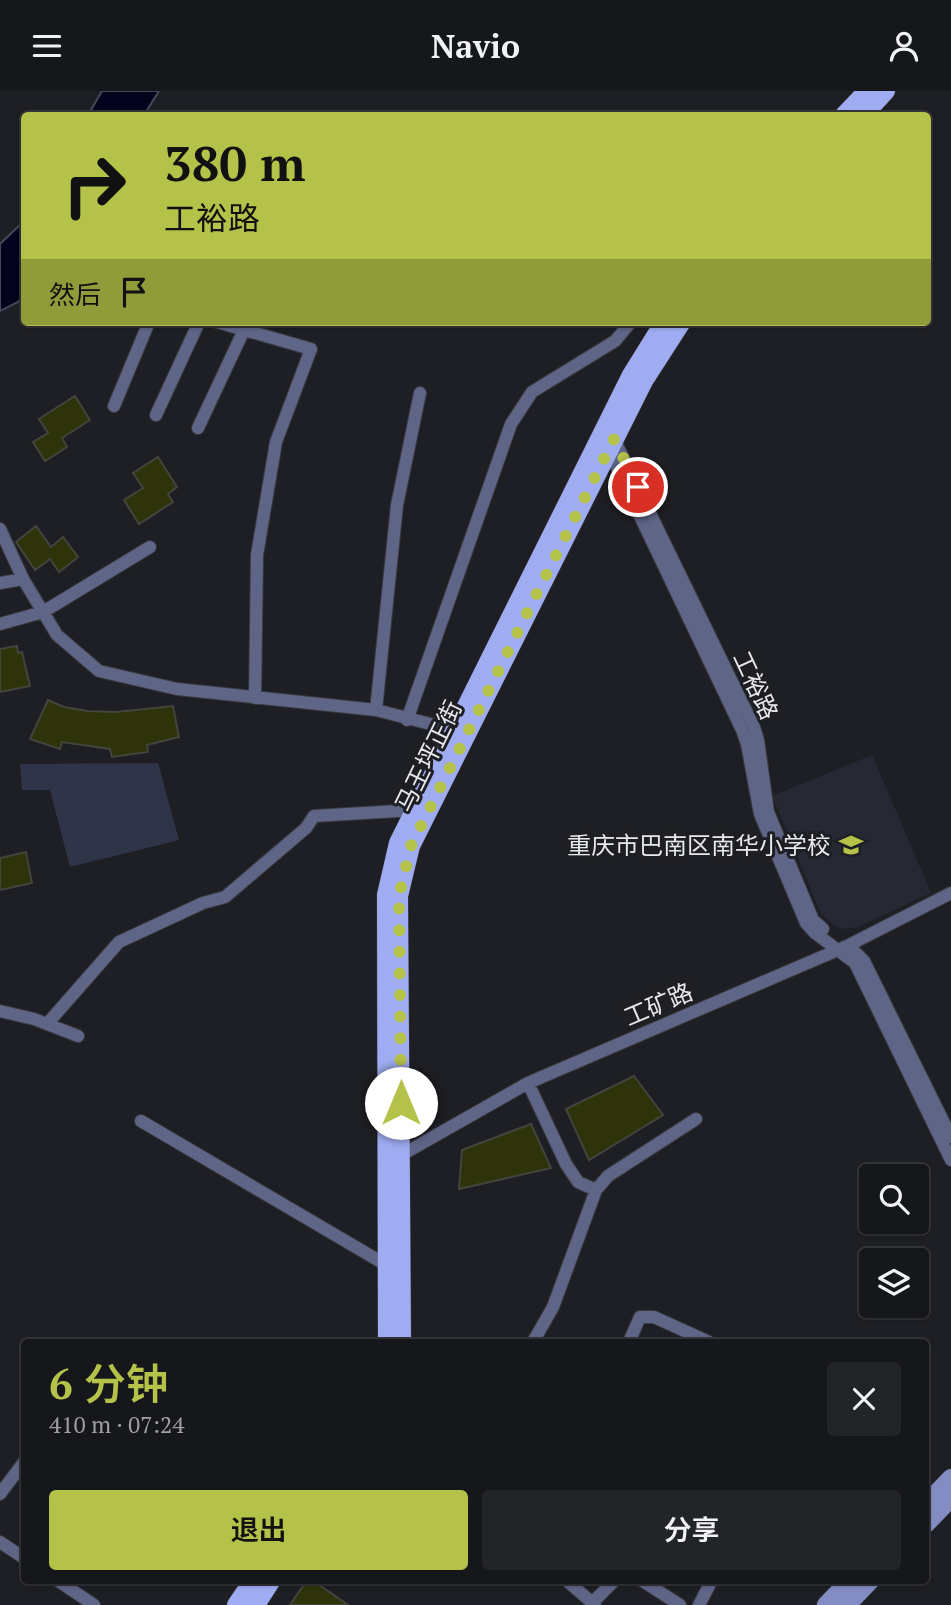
<!DOCTYPE html>
<html lang="zh">
<head>
<meta charset="utf-8">
<style>
	body { margin:0; font-family:"PT Serif","Noto Sans SC",serif; background:#232428; color:#f1f3f6; height:100vh; display:flex; flex-direction:column; font-size:26px; white-space:nowrap }
	* { box-sizing:border-box; margin:0 }
	p { font-size:23px; color:#9e9fa3 }
	.icon { flex:none; width:38px; height:38px; fill:none; stroke:currentColor; stroke-width:2; stroke-linecap:round; stroke-linejoin:round }
	.map { position:relative; flex:1; overflow:hidden }
	.details { position:absolute; left:21px; top:1248px; width:908px; height:245px; display:flex; flex-direction:column; background:#16171b; border-radius:7px; box-shadow:0 2px 5px #0004,0 0 0 2px #35363a }
	.details>* { flex:none }
	.top-card { position:absolute; left:21px; top:21px; width:910px; height:214px; border-radius:7px; box-shadow:0 2px 5px #0004,0 0 0 2px #35363a; background:#b5c249; color:#111; overflow:hidden }
	.fabs { position:absolute; left:859px; top:1073px; display:grid; gap:14px }
	.fabs a { display:grid; place-items:center; width:70px; height:70px; border-radius:7px; background:#16171b; box-shadow:0 2px 5px #0004,0 0 0 2px #35363a; font-size:35px }
	.pin { position:absolute; display:grid; place-items:center; width:60px; height:60px; color:#fff; margin:-30px; border:4px solid #fff; border-radius:50%; box-shadow:0 2px 7px #0007 }
	.me { position:absolute; width:77px; margin:-38px; rotate:0deg; stroke-linejoin:round; filter:drop-shadow(0 0 5px #0008) }
	.turn { display:flex; align-items:center; gap:24px; height:147px; padding:0 28px; font-size:32px }
	.turn .icon { width:91px; height:91px; stroke-width:2.5 }
	.turn b { display:block; font-size:49px; line-height:60px }
	.then { display:flex; align-items:center; height:66px; padding:0 28px; background:#0003; gap:14px; font-size:26px }
	.round { display:grid; place-items:center; flex:none; width:74px; height:74px; border-radius:7px; background:#232428 }
	.head { display:flex; align-items:center; justify-content:space-between; height:119px; padding:0 28px }
	h1 { font-size:42px; font-weight:600; line-height:52px; color:#b5c249 }
	.button { display:flex; gap:14px; margin-top:auto; padding:14px 28px }
	.button a { flex:1; height:80px; border-radius:7px; background:#b5c249; color:#111; font-size:28px; font-weight:600; line-height:80px; text-align:center }
	.button a+a { background:#232428; color:#f1f3f6 }
	header { display:flex; justify-content:space-between; align-items:center; height:91px; padding:0 28px; background:#16171b; font-size:32px; font-weight:600 }
	.map>svg:first-child { display:block }
	.built { fill:#262833 }
	.green { fill:#303449 }
	.water { fill:#04031d; stroke:#48485b; stroke-width:2 }
	.building { fill:#2f330a; stroke:#43443e; stroke-width:2 }
	.lines { fill:none; stroke-linecap:round; stroke-linejoin:round }
	.street-casing { stroke:#3a3b40; stroke-width:14 }
	.secondary-casing { stroke:#3a3b40; stroke-width:19 }
	.primary-casing { stroke:#3a3b40; stroke-width:19 }
	.street { stroke:#5f6587; stroke-width:12 }
	.secondary { stroke:#838dc3; stroke-width:18 }
	.primary { stroke:#a0acf2; stroke-width:18 }
	.route { stroke:#b5c249; stroke-width:12; stroke-dasharray:0 21.6 }
	.labels { text-anchor:middle; dominant-baseline:central; stroke-width:6; stroke-linejoin:round; paint-order:stroke }
	.street-label { font-size:24px; fill:#e7e8ec; stroke:#1e1f24 }
	.poi-label { font-size:24px; fill:#e7e8ec; stroke:#1e1f24; text-anchor:end }
</style>
</head>
<body>
<header><svg class="icon" aria-label="menu" viewBox="0 0 24 24"><path d="M4 6h16M4 12h16M4 18h16"/></svg>Navio<svg class="icon" aria-label="person" viewBox="0 0 24 24"><circle cx="12" cy="8" r="4"/><path d="M4 21q1-7 8-7t8 7"/></svg></header>
<div class="map">
<svg width="951" height="1514" viewBox="0 0 951 1514">
	<rect width="100%" height="100%" fill="#1e1f24"/>
	<path class="built" d="M872,664L931,802L858,836L842,838L833,833L821,823L772,705Z"/>
	<path class="green" d="M158,672L179,749L70,776L50,699H22L20,673Z"/>
	<path class="water" d="M102,0H159L144,24H88Z
		M24,130V204L18,211L0,220V153Z"/>
	<path class="building" d="M75,305L90,329L62,347L67,356L45,370L33,351L48,342L39,328Z
		M158,366L177,396L168,403L173,411L139,433L124,409L143,397L133,382Z
		M36,435L51,456L63,446L78,466L59,481L50,468L35,479L16,451Z
		M17,555L18,562L22,561L30,595L0,601V558Z
		M48,609L64,616L88,620L116,621L173,615L179,646L147,654L148,661L112,666L110,658L62,651L60,658L30,648Z
		M26,761L32,792L0,799V767Z
		M634,985L663,1024L589,1069L566,1018Z
		M531,1033L551,1077L459,1098L462,1059Z
		M307,1489H312L348,1514H290Z"/>
	<g class="lines">
		<g class="street-casing">
			<path id="street" d="M217,231L311,258L276,351L257,464L255,607
				M114,315L149,231
				M156,324L199,231
				M198,337L244,239
				M614,348L754,636L758,649L768,721L813,829L823,838
				M609,360L742,639L747,653L760,723L806,832L815,842L855,872L951,1069
				M0,438L23,488L57,544L99,580L177,598L376,619L454,639
				M0,492L23,488
				M0,533L43,521L150,456
				M376,619L397,414L420,302
				M407,629L511,333L532,301L615,250L631,231
				M852,858L864,870L951,1046
				M0,920L34,928L78,945
				M47,933L119,851L203,812L225,806L306,737L314,725L414,719
				M528,992L566,1073L578,1091L596,1099
				M141,1030L388,1175
				M396,1067L528,992L847,855L951,802
				M533,1251L553,1216L596,1099L608,1085L696,1028
				M629,1251L640,1226H654L709,1251
				M0,1403L24,1371
				M0,1451L24,1467
				M57,1489L94,1514
				M566,1489L595,1514
				M641,1489L680,1514
				M592,1512L615,1489
				M699,1514L712,1489"/>
		</g>
		<g class="secondary-casing">
			<path id="secondary" d="M926,1413L951,1387
				M926,1433L951,1407
				M826,1514L850,1489
				M847,1514L871,1489"/>
		</g>
		<g class="primary-casing">
			<path id="primary" d="M844,24L867,0
				M864,24L886,0
				M387,1251L386,804L398,752L631,284L664,231
				M402,1251L399,805L411,755L644,290L682,231
				M236,1514L253,1489
				M256,1514L272,1489"/>
		</g>
		<use href="#street" class="street"/>
		<use href="#secondary" class="secondary"/>
		<use href="#primary" class="primary"/>
	</g>
	<g class="lines">
		<path class="route" d="M401,1012L399,805L411,755L614,348L638,396"/>
	</g>
	<defs>
		<g id="school-bare" transform="scale(1.89)"><path d="M0-5L7-2L0 1L-7-2ZM-4 1L0 2.5L4 1V4Q0 6-4 4Z" fill="#b5c249" stroke="#1e1f24" stroke-width="2.5" paint-order="stroke"/></g>
	</defs>
	<g fill-rule="evenodd">
		<use href="#school-bare" x="851" y="754"/>
	</g>
	<g class="labels">
		<g class="street-label">
			<text transform="translate(756 594) rotate(65)">工裕路</text>
			<text transform="translate(428 665) rotate(-64)">马王坪正街</text>
			<text transform="translate(658 913) rotate(-23)">工矿路</text>
		</g>
		<g class="poi-label">
			<text x="831" y="754">重庆市巴南区南华小学校</text>
		</g>
	</g>
</svg>
<div class="fabs">
<a><svg class="icon" aria-label="search" viewBox="0 0 24 24"><circle cx="10" cy="10" r="6"/><path d="M15 15l6 6"/></svg></a>
<a><svg class="icon" aria-label="layers" viewBox="0 0 24 24"><path d="M12 4l9 5-9 5-9-5zM3 14l9 5 9-5"/></svg></a>
</div>
<div class="pin" style="left:638px;top:396px;background:#d93025"><svg class="icon" aria-label="arrive" viewBox="0 0 24 24"><path d="M6 21V4h12l-3 4 3 4H6"/></svg></div>
<svg class="me" style="left:401px;top:1012px" viewBox="-20 -20 40 40"><circle r="19" fill="#fff"/><path d="M0-13L10 11 0 6-10 11z" fill="#b5c249"/></svg>
<div class="top-card">
<div class="turn"><svg class="icon" aria-label="right" viewBox="0 0 24 24"><path d="M7 20v-9h11M14 6l5 5-5 5"/></svg><div><b>380 m</b>工裕路</div></div>
<div class="then">然后<svg class="icon" aria-label="arrive" viewBox="0 0 24 24"><path d="M6 21V4h12l-3 4 3 4H6"/></svg></div>
</div>
<section class="details">
<div class="head"><div><h1>6 分钟</h1><p>410 m · 07:24</p></div><a class="round"><svg class="icon" aria-label="close" viewBox="0 0 24 24"><path d="M6 6l12 12M18 6L6 18"/></svg></a></div>
<div class="button"><a>退出</a><a>分享</a></div>
</section>
</div>
</body>
</html>
